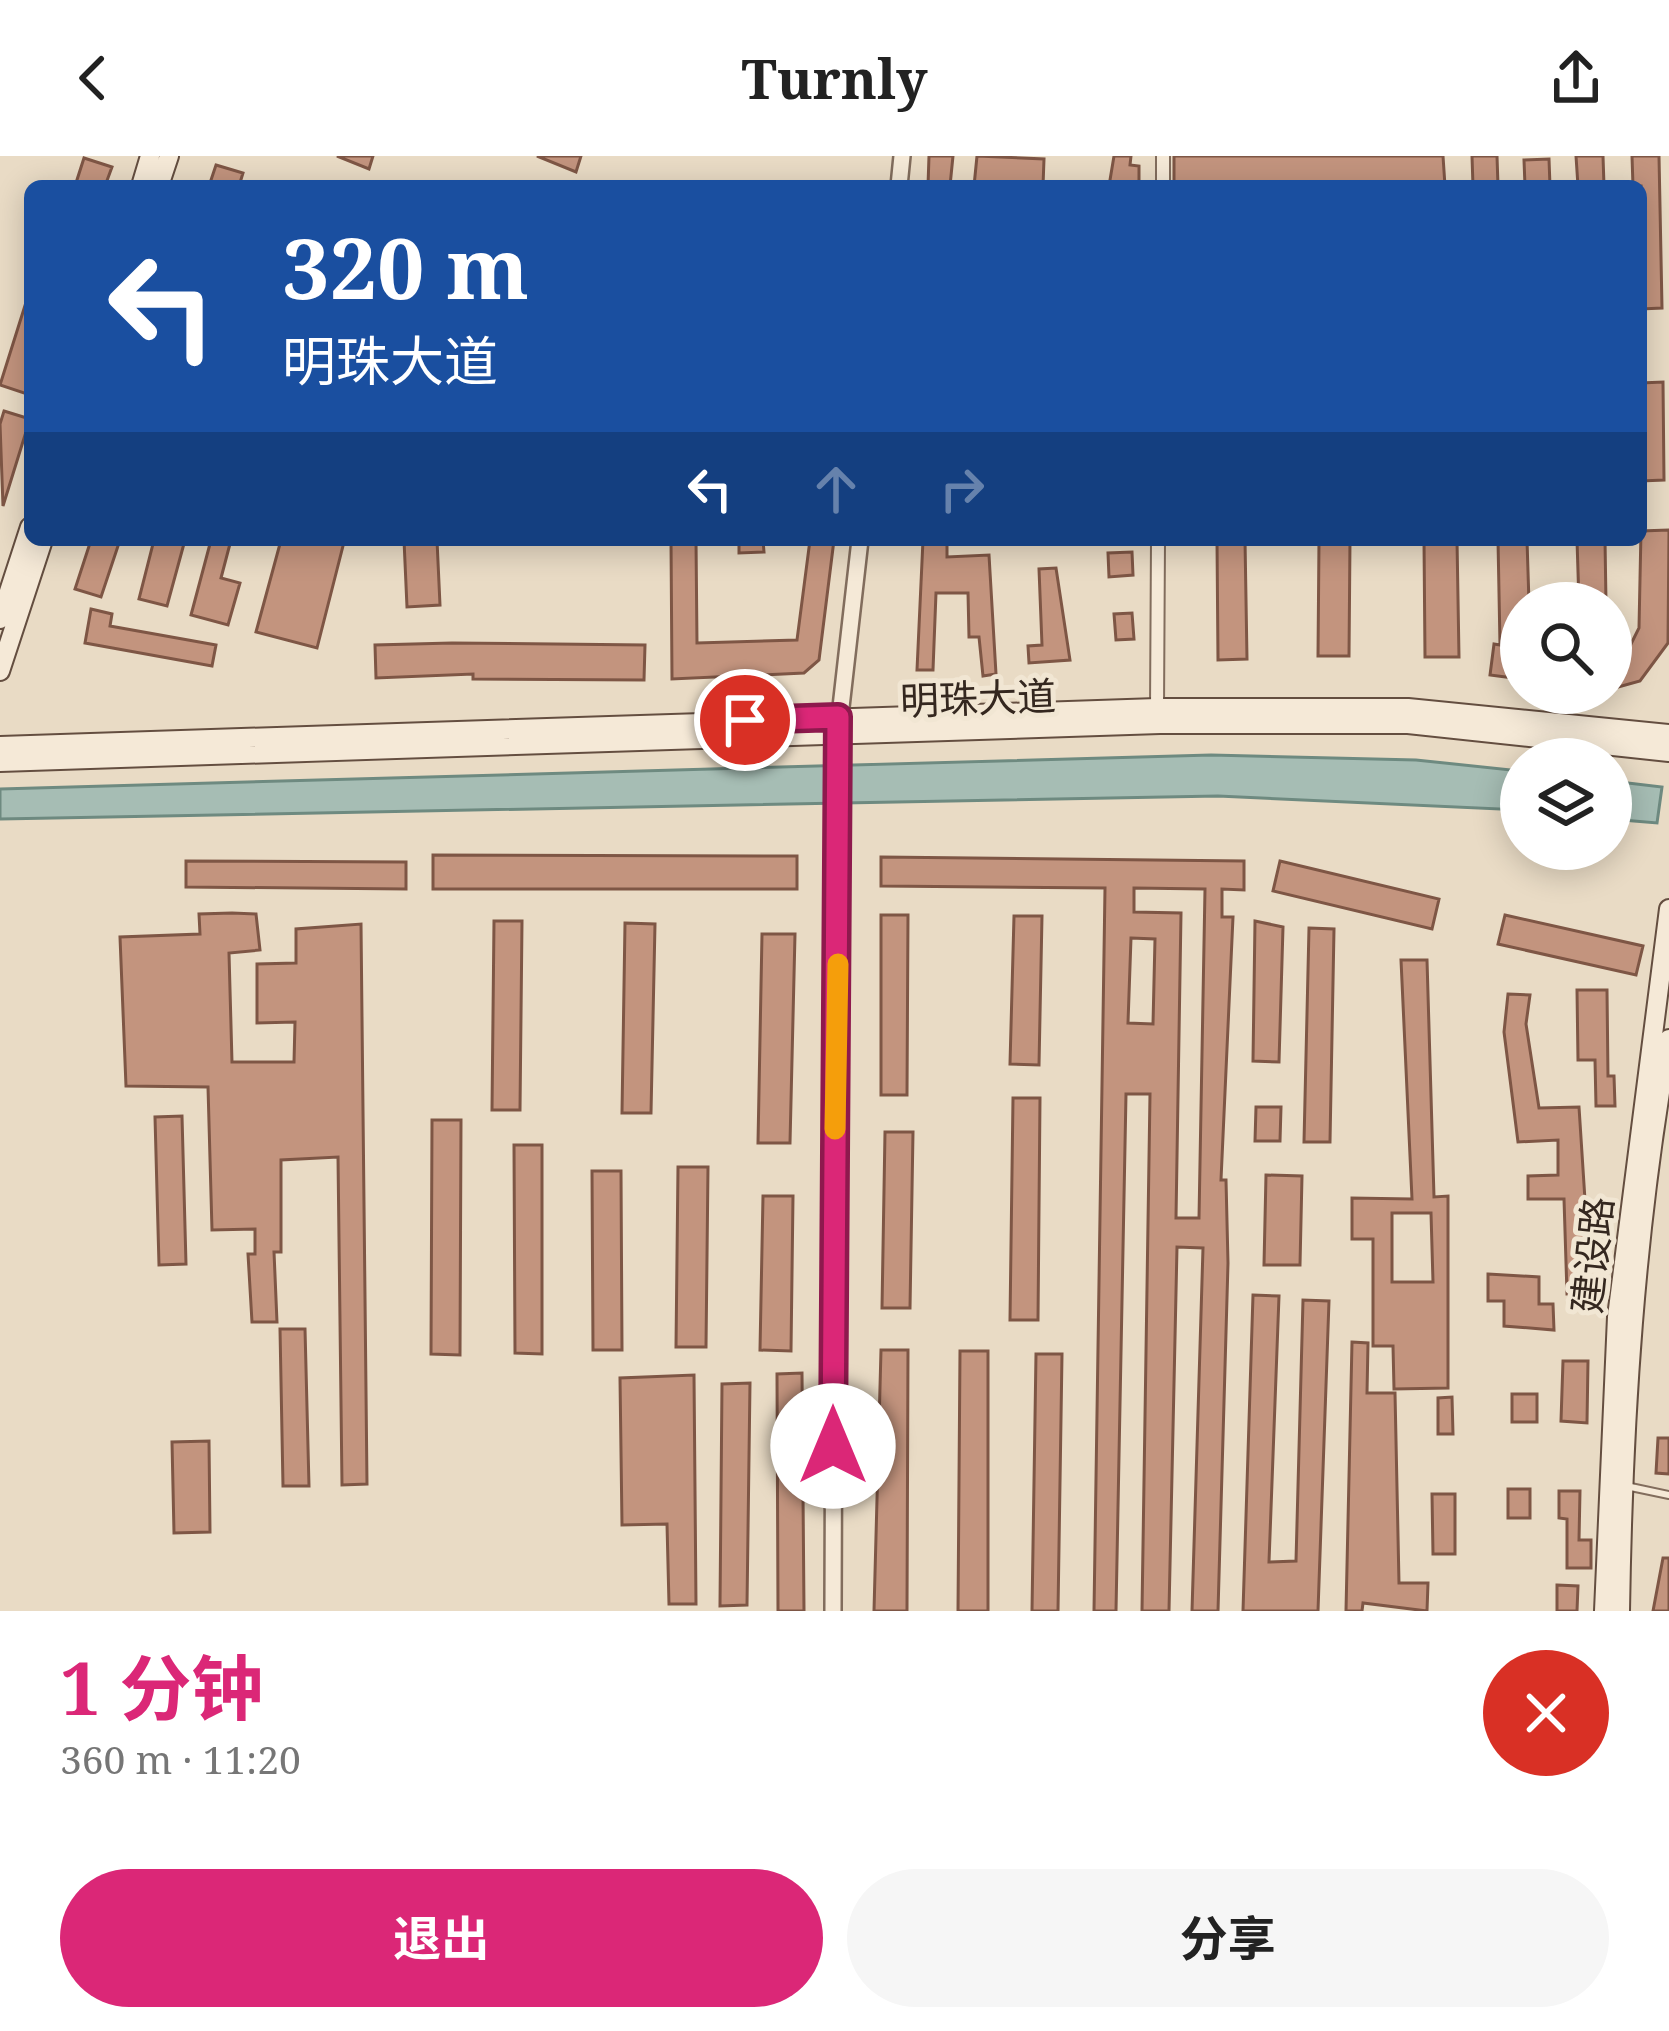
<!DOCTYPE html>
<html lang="zh">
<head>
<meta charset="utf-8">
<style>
	body { margin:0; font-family:"Noto Serif","Noto Sans SC",serif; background:#f6f6f6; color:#222; height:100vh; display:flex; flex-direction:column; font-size:45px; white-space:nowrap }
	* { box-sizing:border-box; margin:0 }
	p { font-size:39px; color:#767676 }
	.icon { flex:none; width:66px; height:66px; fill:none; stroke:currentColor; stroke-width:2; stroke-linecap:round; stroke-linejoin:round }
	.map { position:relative; height:1455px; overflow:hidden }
	.drawer { display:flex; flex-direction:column; background:#fff; flex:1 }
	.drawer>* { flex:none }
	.guide { position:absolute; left:24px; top:24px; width:1623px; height:366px; border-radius:18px; box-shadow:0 6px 30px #0003; background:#1a4fa0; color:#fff; overflow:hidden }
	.tools { position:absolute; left:1500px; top:426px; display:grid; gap:24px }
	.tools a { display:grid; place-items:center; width:132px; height:132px; border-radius:50%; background:#fff; box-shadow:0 6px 30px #0003; font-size:60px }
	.pin { position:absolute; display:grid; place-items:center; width:102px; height:102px; color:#fff; margin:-51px; border:6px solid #fff; border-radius:50%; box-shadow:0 3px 12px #0007 }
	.me { position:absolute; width:132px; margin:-66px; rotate:0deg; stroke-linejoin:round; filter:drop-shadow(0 0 9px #0008) }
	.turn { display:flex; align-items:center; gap:42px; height:252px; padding:0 60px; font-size:54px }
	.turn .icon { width:156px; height:156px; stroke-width:2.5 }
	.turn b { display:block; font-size:84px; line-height:102px }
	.lanes { display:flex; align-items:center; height:114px; padding:0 60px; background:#0003; justify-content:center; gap:60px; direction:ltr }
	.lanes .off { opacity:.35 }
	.round { display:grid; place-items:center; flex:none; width:126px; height:126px; border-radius:63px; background:#f6f6f6 }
	.summary { display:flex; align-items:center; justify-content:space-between; height:204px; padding:0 60px }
	h1 { font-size:72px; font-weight:700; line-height:90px; color:#db2777 }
	.button { display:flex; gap:24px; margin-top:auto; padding:24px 60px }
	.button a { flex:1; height:138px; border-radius:72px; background:#db2777; color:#fff; font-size:48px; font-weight:700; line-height:138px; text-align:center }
	.button a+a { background:#f6f6f6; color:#222 }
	header { display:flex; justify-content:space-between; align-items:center; height:156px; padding:0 60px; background:#fff; font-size:54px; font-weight:700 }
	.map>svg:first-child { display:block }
	.water { fill:#a6bdb4; stroke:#6e8a80; stroke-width:3 }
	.building { fill:#c3947e; stroke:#7e5645; stroke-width:3; fill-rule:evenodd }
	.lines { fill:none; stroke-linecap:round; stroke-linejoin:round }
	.service-casing { stroke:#826d5d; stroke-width:10 }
	.minor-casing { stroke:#826d5d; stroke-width:16 }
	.tertiary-casing { stroke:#826d5d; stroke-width:20 }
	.secondary-casing { stroke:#644e40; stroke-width:22 }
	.service { stroke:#f5e9d7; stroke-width:6 }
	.minor { stroke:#f5e9d7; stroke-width:12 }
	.tertiary { stroke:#f5e9d7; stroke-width:15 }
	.secondary { stroke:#f5e9d7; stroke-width:18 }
	.route-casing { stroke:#8e194d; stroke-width:30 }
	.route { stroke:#db2777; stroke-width:21 }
	.slow { stroke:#f59e0b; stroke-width:21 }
	.labels { text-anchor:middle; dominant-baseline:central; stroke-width:10; stroke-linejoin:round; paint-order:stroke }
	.street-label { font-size:39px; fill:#34271f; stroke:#f1e6d3 }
</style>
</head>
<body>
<header><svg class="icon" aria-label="back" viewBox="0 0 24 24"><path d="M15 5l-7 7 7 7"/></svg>Turnly<svg class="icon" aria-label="share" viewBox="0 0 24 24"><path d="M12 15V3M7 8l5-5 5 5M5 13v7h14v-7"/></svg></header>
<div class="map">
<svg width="1669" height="1455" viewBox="0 0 1669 1455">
	<rect width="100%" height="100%" fill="#e9dbc5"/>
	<path class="water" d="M1211,599L1416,604L1521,615V654L1218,640L0,663V633Z
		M1611,625L1662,631L1657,667L1611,663Z"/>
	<path class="building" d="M337,0H373L369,13Z
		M537,0H581L576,16Z
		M929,0H953L950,30H928Z
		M977,0L1044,3L1043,30H974Z
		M1114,0H1131L1130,9L1139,10V30H1109Z
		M1174,0H1443L1445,30H1174Z
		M1472,0H1497L1498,30H1473Z
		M1576,0H1603L1604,30H1578Z
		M1632,0H1659L1662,152L1641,153V30H1633Z
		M84,2L112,11L105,30H75Z
		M1549,3L1550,30H1525L1524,4Z
		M216,9L243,17L239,30H209Z
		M28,140H30V239L0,229Z
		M1663,226L1664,324L1641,325V227Z
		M4,255L30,263L3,350L0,268Z
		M1669,374L1668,487L1640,525L1611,533V501L1628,494L1639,472L1641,375Z
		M91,384H120L101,441L75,433Z
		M154,384H185L167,450L139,443Z
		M211,384H231L221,422L240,427L228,469L191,459Z
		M281,384L344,386L317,492L256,476Z
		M404,384H437L440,449L407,451Z
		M671,384H696L697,487L797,484L810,384H834L819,504L804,517L672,523Z
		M739,384H763L764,396L739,397Z
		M923,384H947V401L989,399L996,518L983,520L979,481H969L968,437H936L933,514H917Z
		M1217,384H1245L1247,503L1218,504Z
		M1319,384H1350L1349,500H1318Z
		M1424,384H1457L1459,501H1425Z
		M1498,384H1527L1529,447H1521V523L1490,519L1494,488L1500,489Z
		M1577,384H1605L1606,447H1579Z
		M1132,396L1133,419L1109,421L1108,397Z
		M1056,412L1070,504L1029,507L1028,490L1042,489L1039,413Z
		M91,453L112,458L110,470L216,489L212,510L85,487Z
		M1132,457L1134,483L1116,484L1114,458Z
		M452,487L645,489L644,524L473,523V518L376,522L375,489Z
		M433,699L797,700V733H433Z
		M881,701L1244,705V734L1222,733V761H1233L1221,1024H1226L1228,1107L1218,1455H1192L1203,1092L1177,1091L1169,1455H1142L1150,938H1126L1116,1455H1094L1105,732L881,730ZM1134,732L1205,733L1199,1062H1176L1181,757L1134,756ZM1131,782L1155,783L1153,868L1128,867Z
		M186,705L406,706V733L186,731Z
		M1280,705L1439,743L1432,773L1273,735Z
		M232,757L256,758L260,794L229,797L232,906H294L295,866L257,867V808L296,807V773L361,768L367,1328L342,1329L338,1001L281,1004V1096H274L277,1166H252L248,1098H255V1073L212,1074L208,931L126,930L120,781L200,778L199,758Z
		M881,759H908L907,939H881Z
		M1505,759L1643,790L1636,819L1498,788Z
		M1014,760H1042L1039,909L1010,908Z
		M494,765H522L520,954H492Z
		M1255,765L1283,771L1279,906L1253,905Z
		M625,767L655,768L651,957H622Z
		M1309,772L1334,773L1330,986H1304Z
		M762,778H795L790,987H758Z
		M1401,804H1427L1434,1041L1448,1040V1232L1394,1233L1393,1190H1373V1083H1352V1042L1412,1043ZM1392,1057H1431L1433,1126H1392Z
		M1577,834H1607L1608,920H1614L1615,950H1596L1595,904H1578Z
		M1508,838L1530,839L1526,868L1539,952L1579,951L1591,1137L1567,1138L1564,1043H1528V1020L1558,1019V984L1518,986L1504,876Z
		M1013,942H1040L1038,1164H1010Z
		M1256,951H1281L1280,985H1255Z
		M182,960L186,1108L159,1109L155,961Z
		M432,964H461L460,1199L431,1198Z
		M885,976H913L910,1152H882Z
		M514,989H542V1198L515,1197Z
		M678,1011H708L706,1191H676Z
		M592,1015H621L622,1194H593Z
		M1266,1019L1302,1020L1300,1109H1264Z
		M763,1040H793L791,1195L760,1194Z
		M1488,1118L1539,1121V1148H1553L1554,1174L1504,1170V1145H1488Z
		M1253,1139L1279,1140L1269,1406L1296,1405L1303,1144L1329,1145L1318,1455H1243Z
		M280,1173H305L309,1330H283Z
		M1352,1186L1368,1187L1367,1237H1395L1399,1427H1428L1427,1455L1363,1447L1362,1455H1346Z
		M881,1194H908L907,1455H874Z
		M960,1195H988V1455H958Z
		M1036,1198H1062L1058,1455H1032Z
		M1563,1205H1588L1587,1267L1561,1265Z
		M802,1217L804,1455H778L777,1218Z
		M694,1219L696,1448H669L667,1368L622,1369L620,1222Z
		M750,1227L747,1449L720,1450L722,1228Z
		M1512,1238H1537V1266H1512Z
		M1452,1241L1453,1278H1438V1242Z
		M1658,1282H1669V1318L1656,1317Z
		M209,1285L210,1376L174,1377L172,1286Z
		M1508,1333H1530V1362H1508Z
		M1559,1335H1580L1579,1384H1591V1412H1567V1363L1559,1362Z
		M1432,1338H1455V1398H1433Z
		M1663,1402H1669V1455H1653Z
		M1557,1429L1578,1430L1577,1455H1557Z"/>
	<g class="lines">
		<g class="service-casing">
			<path id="service" d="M1626,1330L1669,1339"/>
		</g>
		<g class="minor-casing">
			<path id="minor" d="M1163,30V0
				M1157,552L1158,384"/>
		</g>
		<g class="tertiary-casing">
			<path id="tertiary" d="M899,30L902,0
				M833,1455L836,595L860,384"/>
		</g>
		<g class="secondary-casing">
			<path id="secondary" d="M141,30L150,0
				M159,30L169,0
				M0,463L30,371
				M0,515L43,384
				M0,590L1157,552H1408L1669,578
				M0,606L1160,568H1408L1669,596
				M1604,1455L1617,1161L1669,753
				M1620,1455C1623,1263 1635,1072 1669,883"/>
		</g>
		<use href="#service" class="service"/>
		<use href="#minor" class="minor"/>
		<use href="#tertiary" class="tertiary"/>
		<use href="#secondary" class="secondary"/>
	</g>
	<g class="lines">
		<g class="route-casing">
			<path id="route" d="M745,564L838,561L833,1290"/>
		</g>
		<use href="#route" class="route"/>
		<path class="slow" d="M835,973L838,808"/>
	</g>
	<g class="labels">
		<g class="street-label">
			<text transform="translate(978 541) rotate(-2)">明珠大道</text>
			<text transform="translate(1591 1099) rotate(-84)">建设路</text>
		</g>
	</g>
</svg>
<div class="tools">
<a><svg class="icon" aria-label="search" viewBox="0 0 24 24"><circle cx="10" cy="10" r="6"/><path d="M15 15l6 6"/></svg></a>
<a><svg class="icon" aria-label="layers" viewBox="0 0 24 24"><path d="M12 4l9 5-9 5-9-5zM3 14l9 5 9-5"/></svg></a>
</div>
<div class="pin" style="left:745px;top:564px;background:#d93025"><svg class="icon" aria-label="arrive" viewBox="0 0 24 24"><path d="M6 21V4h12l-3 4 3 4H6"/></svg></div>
<svg class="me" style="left:833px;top:1290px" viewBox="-20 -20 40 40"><circle r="19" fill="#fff"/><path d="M0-13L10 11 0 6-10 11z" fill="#db2777"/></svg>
<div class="guide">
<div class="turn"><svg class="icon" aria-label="left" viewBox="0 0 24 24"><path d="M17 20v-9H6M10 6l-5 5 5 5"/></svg><div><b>320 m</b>明珠大道</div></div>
<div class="lanes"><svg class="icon" aria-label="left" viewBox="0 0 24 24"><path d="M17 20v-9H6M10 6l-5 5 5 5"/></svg><svg class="icon off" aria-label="ahead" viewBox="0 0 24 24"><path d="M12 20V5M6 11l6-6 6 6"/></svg><svg class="icon off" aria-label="right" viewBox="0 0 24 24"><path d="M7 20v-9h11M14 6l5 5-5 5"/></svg></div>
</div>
</div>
<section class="drawer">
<div class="summary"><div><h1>1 分钟</h1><p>360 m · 11:20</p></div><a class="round" style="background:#d93025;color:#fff"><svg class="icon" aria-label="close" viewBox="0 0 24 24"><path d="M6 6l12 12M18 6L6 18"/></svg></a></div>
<div class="button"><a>退出</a><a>分享</a></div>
</section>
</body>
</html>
